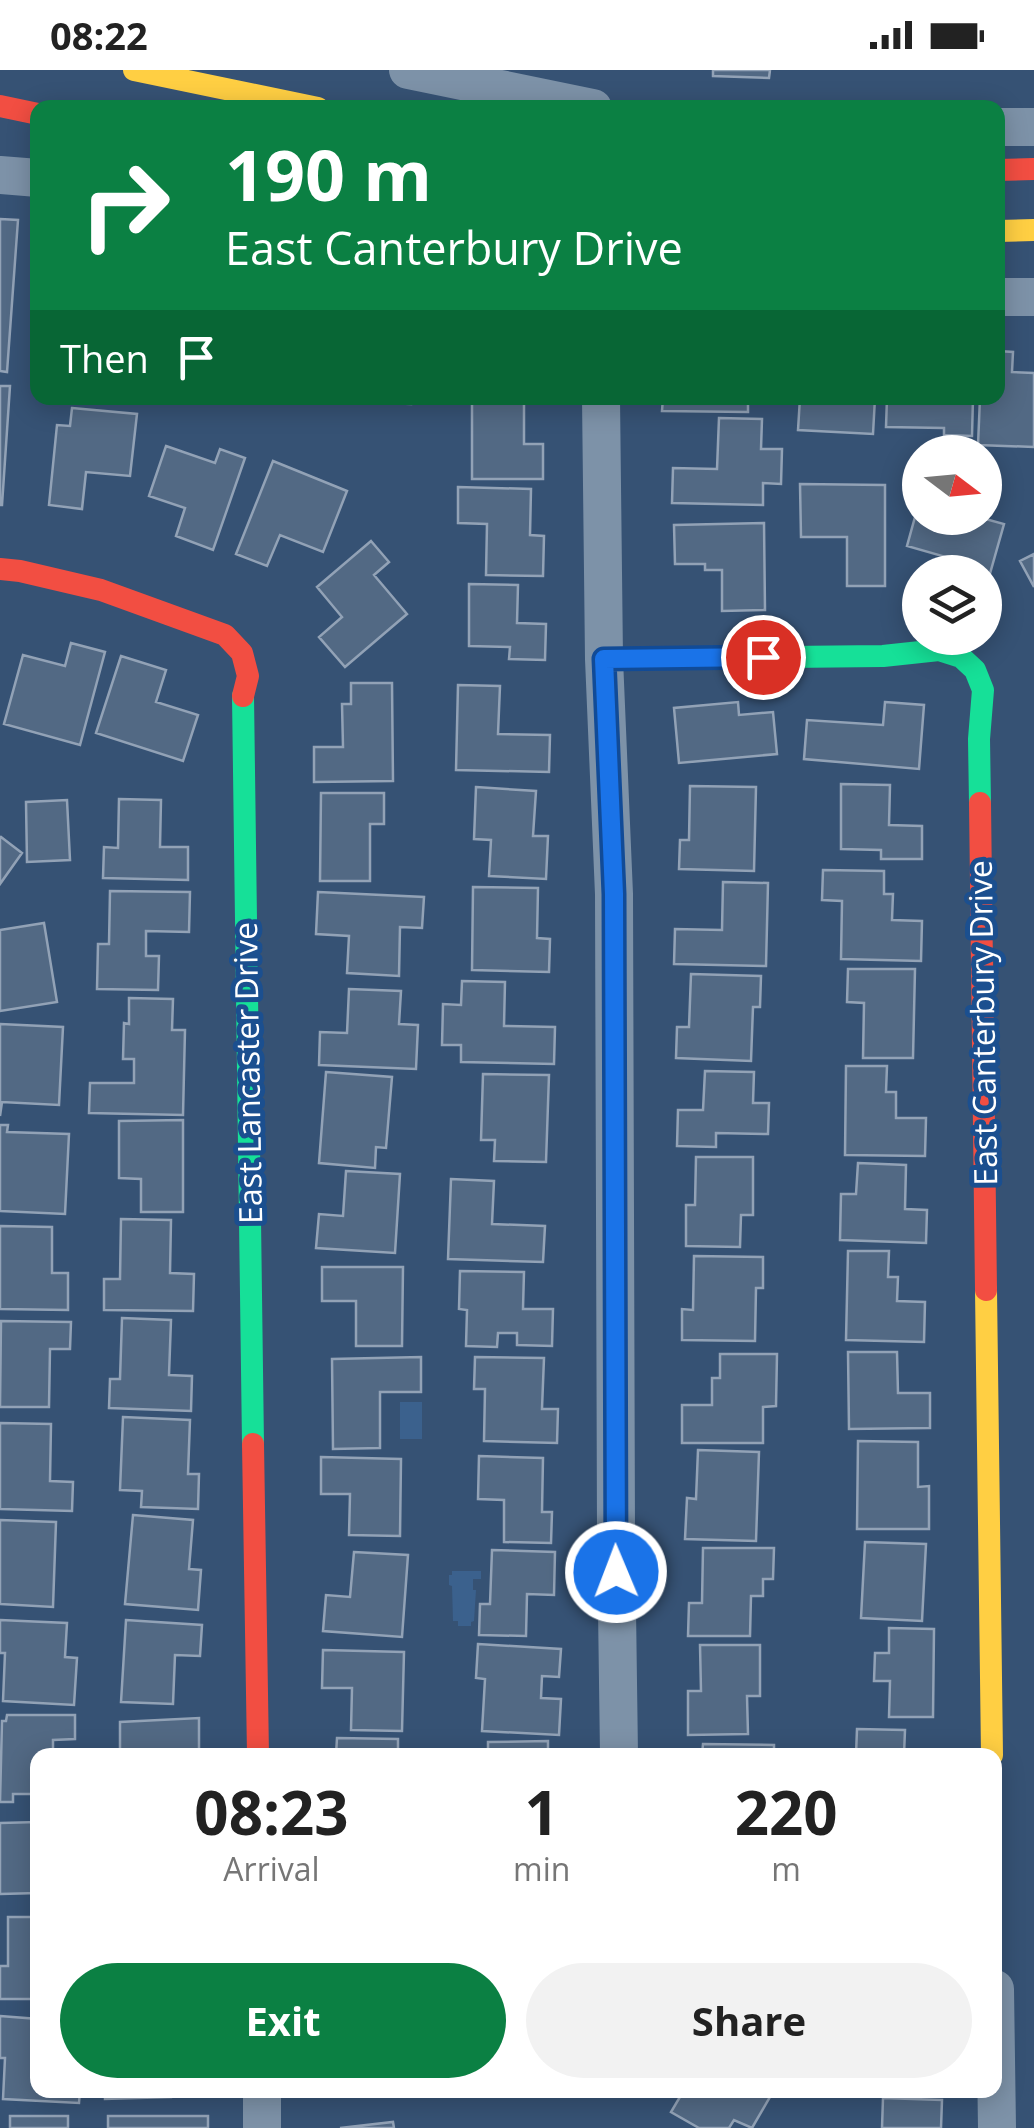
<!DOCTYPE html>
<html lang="en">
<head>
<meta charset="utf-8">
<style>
	body { margin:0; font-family:"Open Sans",sans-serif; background:#f2f2f2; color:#222; height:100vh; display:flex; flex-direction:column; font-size:38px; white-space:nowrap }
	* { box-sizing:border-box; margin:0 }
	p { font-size:32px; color:#767676 }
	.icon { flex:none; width:55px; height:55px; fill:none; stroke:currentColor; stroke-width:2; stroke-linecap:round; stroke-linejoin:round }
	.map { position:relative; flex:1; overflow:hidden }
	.panel { position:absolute; left:30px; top:1678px; width:972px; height:350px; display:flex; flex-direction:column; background:#fff; border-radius:20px; box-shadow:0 5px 25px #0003 }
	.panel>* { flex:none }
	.banner { position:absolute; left:30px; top:30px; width:975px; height:305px; border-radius:20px; box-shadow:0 5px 25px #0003; background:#0b8043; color:#fff; overflow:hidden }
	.needle { width:65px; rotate:106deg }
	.fabs { position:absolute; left:902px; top:365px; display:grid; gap:20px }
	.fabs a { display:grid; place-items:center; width:100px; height:100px; border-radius:50%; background:#fff; box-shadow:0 5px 25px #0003; font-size:50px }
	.pin { position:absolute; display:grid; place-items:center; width:85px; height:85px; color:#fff; margin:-42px; border:5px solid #fff; border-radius:50%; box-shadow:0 2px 10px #0007 }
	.me { position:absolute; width:110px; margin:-55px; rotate:359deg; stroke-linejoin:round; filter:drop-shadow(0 0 8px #0008) }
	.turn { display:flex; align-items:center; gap:35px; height:210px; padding:0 30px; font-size:45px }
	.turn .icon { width:130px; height:130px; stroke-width:2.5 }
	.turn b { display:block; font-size:70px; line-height:85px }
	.then { display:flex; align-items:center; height:95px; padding:0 30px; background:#0003; gap:20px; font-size:38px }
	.eta { display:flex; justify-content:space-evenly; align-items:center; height:170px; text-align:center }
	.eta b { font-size:60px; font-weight:700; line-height:70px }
	.cta { display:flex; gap:20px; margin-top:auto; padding:20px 30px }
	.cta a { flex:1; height:115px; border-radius:60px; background:#0b8043; color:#fff; font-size:40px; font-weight:700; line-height:115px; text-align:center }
	.cta a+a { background:#f2f2f2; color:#222 }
	.status { display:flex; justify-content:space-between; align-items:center; height:70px; padding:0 50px; background:#fff; direction:ltr }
	.status svg { height:28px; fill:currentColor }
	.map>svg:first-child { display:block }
	.water { fill:#3b618d }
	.building { fill:#526984; stroke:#92a2b6; stroke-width:2.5 }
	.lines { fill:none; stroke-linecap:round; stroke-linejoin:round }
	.street { stroke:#7d92a8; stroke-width:38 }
	.fast { stroke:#16e098; stroke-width:22 }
	.slow { stroke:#ffcf43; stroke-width:22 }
	.jam { stroke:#f24e42; stroke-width:22 }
	.route-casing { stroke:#114b97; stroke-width:25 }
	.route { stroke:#1a73e8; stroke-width:18 }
	.labels { text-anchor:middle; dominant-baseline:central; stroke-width:10; stroke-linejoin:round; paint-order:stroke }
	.street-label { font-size:32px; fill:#fff; stroke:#1b4f8f }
</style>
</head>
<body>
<div class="status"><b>08:22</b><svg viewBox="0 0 49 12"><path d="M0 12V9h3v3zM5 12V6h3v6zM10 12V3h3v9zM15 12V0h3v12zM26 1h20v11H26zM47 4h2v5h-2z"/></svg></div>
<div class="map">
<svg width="1034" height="2058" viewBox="0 0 1034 2058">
	<rect width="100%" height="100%" fill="#365274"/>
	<path class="water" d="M400,1332H422V1369H400Z
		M452,1501H481V1509H473V1520H476L474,1551L471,1552V1556H458V1551H453L452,1516L449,1515V1505H452Z"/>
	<path class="building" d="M713,0H770L769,8L713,6Z
		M0,149L18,150L7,302L0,301Z
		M998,281L1013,282L1012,302L1034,303V377L978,375L980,328H998Z
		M0,316H10L2,435H0Z
		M385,328H411V334L385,333Z
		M663,328H748V342L662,341Z
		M800,328H875L873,364L798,360Z
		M887,328H973L972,366L944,365V358L886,357Z
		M524,330V374H543V409H472V331Z
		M72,338L137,344L130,406L86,402L82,439L49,435L57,355L70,356Z
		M719,348L762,349L761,379H782L781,414L763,413V435L672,433L673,398L717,399Z
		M166,376L215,393L220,379L245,388L213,480L176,466L185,438L149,426Z
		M273,391L347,421L323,482L280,465L267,496L236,484Z
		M800,414L885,415V516H847V467H801Z
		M458,417L531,419L530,465L544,466L543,506L486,505L487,454L458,453Z
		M920,429V448H982L1004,454L989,507L985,506V502H974L944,494L946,487L907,476Z
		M764,453L765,540L722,541V500H705V494H675L674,455Z
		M371,471L389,492L374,505L407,544L345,597L319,567L342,547L317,517Z
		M1034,484V517L1020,491Z
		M469,514L518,515L517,553L546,554L545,590L509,589L510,577L469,576Z
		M71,573L105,582L80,675L4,654L23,585L65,596Z
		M121,586L166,600L156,632L198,645L183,691L96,663Z
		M351,613H392L393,711L314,712V677H343L342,634H351Z
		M458,615L500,616L498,664L550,665L549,702L456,700Z
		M738,632L739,645L773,642L777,684L679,693L674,638Z
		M885,632L924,635L919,699L804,689L807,650L883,655Z
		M841,714L890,715L889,755L922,756V789H881V780L841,779Z
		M690,716L756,717L754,801L679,799L680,770H689Z
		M476,717L536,721L533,766H548L546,809L489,806L491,770L474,769Z
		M321,723H384V754H370V811H320Z
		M119,729L161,730L160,777H188V810L103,808L104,777L118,778Z
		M67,730L70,790L27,792L26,732Z
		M1,767L22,783L0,814V768Z
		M823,800L884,801V824H893L892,850L922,851L921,891L841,889L842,831L822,830Z
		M723,812L768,813L766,896L674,894L675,859L722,860Z
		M473,817L538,818L537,868L550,869L549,902L472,900Z
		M110,821L190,822L189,862L146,861V886H159L158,920L97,919L98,874H109Z
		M318,822L424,827L422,858L400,857L399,906L347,903L349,866L316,864Z
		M44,853L57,932L0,941V860Z
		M848,899H915L913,988H863L864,933L847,932Z
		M691,904L761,906L760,937H753L751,991L676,988L677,957H689Z
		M462,911L505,912L504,956L555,957L554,994L461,992V975H442L443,934L461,935Z
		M349,919L401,921L399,954L418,955L416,999L319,995L320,962L347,963Z
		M129,928L173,929L172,960H185L183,1045L89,1043L90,1013H134V989H123L124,953L129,954Z
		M0,954L63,957L59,1035L2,1032L0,1046Z
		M846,996H887L886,1022H896V1048H926L925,1086L845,1085Z
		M705,1001L754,1002L753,1033H769L768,1064L716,1063V1077L677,1076L678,1040H703Z
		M326,1002L392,1007L386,1078L376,1077L375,1098L319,1093Z
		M483,1004L549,1005L546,1092L494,1091L495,1070H481Z
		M183,1050V1142H141V1109L119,1108V1051Z
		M0,1055H8L7,1062L69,1064L65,1144L0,1141Z
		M696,1087H753V1145H741L740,1177L686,1176V1135H695Z
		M858,1093L906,1095L905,1139L927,1140L926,1173L840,1170L841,1124H856Z
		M346,1101L400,1104L395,1183L316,1178L319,1144L343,1146Z
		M451,1109L494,1111L492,1154L545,1156L543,1192L448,1189Z
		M121,1149L171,1150L170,1203L194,1204L193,1241L104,1240V1209H120Z
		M0,1156L52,1157V1203H68V1240L0,1239Z
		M848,1181H889L888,1207H898L897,1231L925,1232L924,1272L846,1270Z
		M694,1186L763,1187V1218H756L755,1271L682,1270V1239L693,1240Z
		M322,1197H403L402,1276H356V1231H322Z
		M460,1201L524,1202L523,1239H553L552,1276L517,1275V1263H498L497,1277L466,1276L467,1240L459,1239Z
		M122,1248L171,1250L169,1305L192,1306L191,1341L109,1338L110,1309H120Z
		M1,1251L71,1252L70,1279H50L49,1337H0Z
		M848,1282H897L898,1323H930V1358L849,1359Z
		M720,1284H777L776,1336L763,1337V1373H682V1335H712V1308H720Z
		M421,1287V1322H380V1378L333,1379L332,1289Z
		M475,1287L544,1288L542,1339H558L557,1373L484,1371L485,1319H474Z
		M123,1347L190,1350L188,1404H199L198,1439L141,1437L142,1421L120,1420Z
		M0,1353L51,1354L50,1411L73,1412L72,1441L0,1439Z
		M858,1371L918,1372V1417L929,1416V1459H857Z
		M698,1380L759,1382L756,1471L685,1469L687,1428L696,1429Z
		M479,1386L543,1388L542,1442H552L551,1473L504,1472V1430L478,1429Z
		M321,1387L401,1389L400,1466L349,1465L350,1424H321Z
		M133,1445L193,1450L189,1499L201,1500L198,1540L125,1534Z
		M0,1450L56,1452L53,1537L0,1534Z
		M865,1472L926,1474L922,1551L861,1548Z
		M703,1478H774L773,1509H763V1526H751L750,1566H688L689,1533H702Z
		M492,1480L555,1482L554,1525L527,1524L526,1566L479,1565L480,1534H490Z
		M354,1482L408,1485L402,1567L323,1561L326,1525L350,1527Z
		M0,1550L67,1553L65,1587L77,1588L74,1635L3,1631L5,1583H0Z
		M126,1550L202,1555L200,1586L175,1585L173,1634L121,1632Z
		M889,1558L934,1559L933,1647H889L890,1611H874L875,1583H889Z
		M478,1574L561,1579L559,1607L542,1606L541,1628L561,1629L559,1665L482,1661L485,1609L476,1608Z
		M700,1575H760V1626H747L748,1664L688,1665V1621H701Z
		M323,1580L404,1582L402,1661L351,1660L352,1618H322Z
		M7,1645H75V1669L53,1670V1685H38V1724H13V1732H0L2,1651H6Z
		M199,1648V1685H120V1652Z
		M857,1659L905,1660L904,1685H856Z
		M337,1668L398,1669V1685H336Z
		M548,1671V1685H488V1672Z
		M703,1674L774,1675V1685H702Z
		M38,1752V1823L0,1824V1753Z
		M8,1847H38V1929H0V1896H8Z
		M0,1946L38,1949V2020H80L79,2033L3,2029L5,1988H0Z
		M105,2020H171V2027L105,2029Z
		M684,2020H774L752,2058L734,2050L729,2058H699L671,2042Z
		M883,2028L942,2030L941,2058H882Z
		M10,2046H68V2058H10Z
		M108,2046H208V2058H108Z
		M393,2052L394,2058H340Z"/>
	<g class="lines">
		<path class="street" d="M408,0L593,38
			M998,57H1034
			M0,105L38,108
			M998,227H1034
			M601,328L604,589L614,824L616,1466L619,1685
			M995,1919L997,2058
			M262,2020V2058"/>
		<path class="fast" d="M604,589L883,586L939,580L961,587L975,600L983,620L979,669L980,733
			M243,626L253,1374"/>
		<path class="slow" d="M134,0L318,38
			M998,161L1034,160
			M986,1220L992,1685"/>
		<path class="jam" d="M0,36L38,44
			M998,100L1034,99
			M0,499L20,501L101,520L225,565L242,583L248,606L243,626
			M980,733L986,1220
			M253,1374L258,1685"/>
	</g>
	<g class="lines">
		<g class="route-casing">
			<path id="route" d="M616,1502L614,824L604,589L763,587"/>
		</g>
		<use href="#route" class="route"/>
	</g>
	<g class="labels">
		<g class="street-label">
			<text transform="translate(982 953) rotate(-91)">East Canterbury Drive</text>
			<text transform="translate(247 1003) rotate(-91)">East Lancaster Drive</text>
		</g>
	</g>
</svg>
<div class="fabs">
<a><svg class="needle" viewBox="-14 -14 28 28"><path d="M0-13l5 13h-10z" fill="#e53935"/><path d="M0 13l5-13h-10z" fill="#767676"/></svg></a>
<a><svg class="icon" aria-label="layers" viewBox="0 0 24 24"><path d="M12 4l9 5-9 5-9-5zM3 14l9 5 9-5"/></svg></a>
</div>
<div class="pin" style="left:763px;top:587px;background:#d93025"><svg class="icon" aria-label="arrive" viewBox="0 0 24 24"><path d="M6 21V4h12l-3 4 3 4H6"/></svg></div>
<svg class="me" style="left:616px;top:1502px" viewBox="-20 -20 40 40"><circle r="17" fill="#1a73e8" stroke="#fff" stroke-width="3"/><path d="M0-11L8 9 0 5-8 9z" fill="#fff"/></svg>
<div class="banner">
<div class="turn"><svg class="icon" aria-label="right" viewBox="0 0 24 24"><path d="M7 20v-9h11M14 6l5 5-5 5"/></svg><div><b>190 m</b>East Canterbury Drive</div></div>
<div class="then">Then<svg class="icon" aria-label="arrive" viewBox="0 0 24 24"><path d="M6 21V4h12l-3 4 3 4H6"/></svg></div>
</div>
<section class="panel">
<div class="eta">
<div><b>08:23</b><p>Arrival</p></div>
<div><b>1</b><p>min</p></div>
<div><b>220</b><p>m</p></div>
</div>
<div class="cta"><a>Exit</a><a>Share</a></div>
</section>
</div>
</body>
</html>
